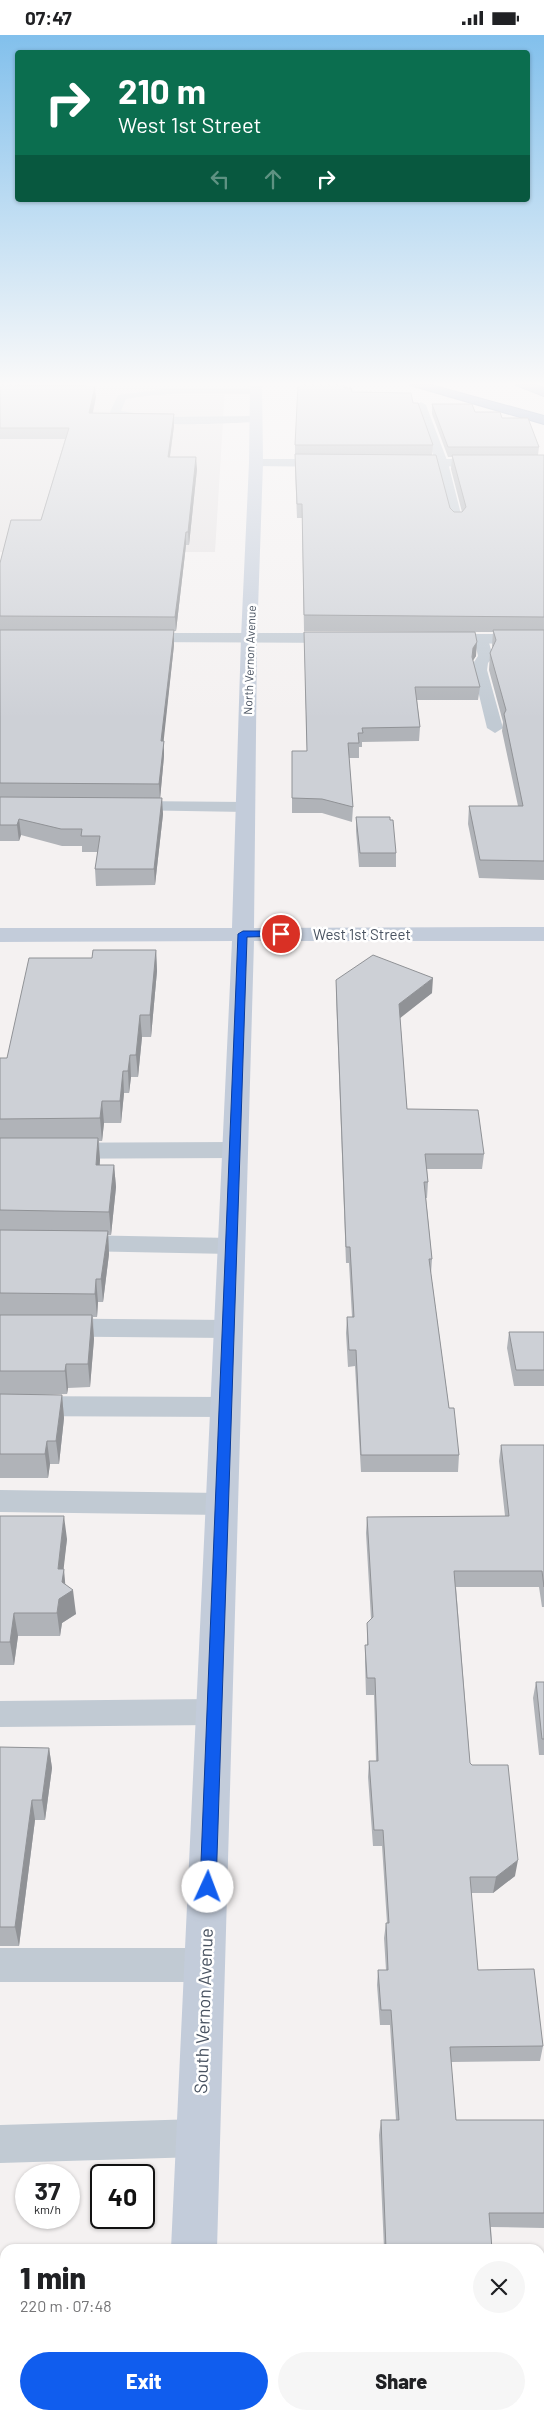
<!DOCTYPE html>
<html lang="en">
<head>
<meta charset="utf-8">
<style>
	body { margin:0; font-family:Barlow,sans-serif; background:#f6f6f6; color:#202124; height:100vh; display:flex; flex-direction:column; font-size:19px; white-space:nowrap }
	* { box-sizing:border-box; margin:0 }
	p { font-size:16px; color:#757577 }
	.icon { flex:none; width:28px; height:28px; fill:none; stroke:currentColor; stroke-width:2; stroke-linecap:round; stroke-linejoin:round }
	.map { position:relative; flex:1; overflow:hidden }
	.drawer { position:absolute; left:0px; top:2209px; width:545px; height:176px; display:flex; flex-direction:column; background:#fff; border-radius:15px 15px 0 0; box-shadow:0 1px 4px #0004 }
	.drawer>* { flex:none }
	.top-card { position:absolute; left:15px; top:15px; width:515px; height:152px; border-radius:5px; box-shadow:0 1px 4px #0004; background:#0b6e4f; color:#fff; overflow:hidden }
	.speed { position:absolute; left:15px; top:2129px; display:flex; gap:10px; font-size:25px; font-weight:700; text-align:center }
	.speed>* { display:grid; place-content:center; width:65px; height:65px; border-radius:50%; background:#fff; box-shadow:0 1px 4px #0004; line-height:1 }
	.speed small { font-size:12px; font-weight:400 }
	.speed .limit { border:2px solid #111; border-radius:8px; background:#fff; color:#111 }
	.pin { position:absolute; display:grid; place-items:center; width:42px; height:42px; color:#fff; margin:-21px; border:2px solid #fff; border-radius:50%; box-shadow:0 1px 5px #0007 }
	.me { position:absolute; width:55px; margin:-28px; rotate:2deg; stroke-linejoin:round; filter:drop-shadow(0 0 4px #0008) }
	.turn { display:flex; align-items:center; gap:18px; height:105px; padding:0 20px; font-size:22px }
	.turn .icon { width:65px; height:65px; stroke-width:2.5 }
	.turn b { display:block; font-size:35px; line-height:42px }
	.lanes { display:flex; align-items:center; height:48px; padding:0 20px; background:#0003; justify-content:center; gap:25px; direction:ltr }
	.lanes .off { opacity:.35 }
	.round { display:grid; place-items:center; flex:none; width:52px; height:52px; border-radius:26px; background:#f6f6f6 }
	.head { display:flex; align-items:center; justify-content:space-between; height:85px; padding:0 20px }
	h1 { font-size:30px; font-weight:800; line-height:38px }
	.action { display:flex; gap:10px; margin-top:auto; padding:10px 20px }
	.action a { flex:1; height:58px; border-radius:30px; background:#105dee; color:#fff; font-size:20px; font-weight:800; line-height:58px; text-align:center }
	.action a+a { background:#f6f6f6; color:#202124 }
	.status { display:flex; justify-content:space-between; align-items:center; height:35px; padding:0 25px; background:#fff; direction:ltr }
	.status svg { height:14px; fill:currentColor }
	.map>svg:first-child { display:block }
	.education { fill:#e5e2e3 }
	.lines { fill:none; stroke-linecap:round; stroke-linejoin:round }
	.highway-casing { stroke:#7289ae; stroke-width:2 }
	.lane { fill:#c1cad3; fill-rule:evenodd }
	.street { fill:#c1cad3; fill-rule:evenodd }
	.secondary { fill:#c3ccda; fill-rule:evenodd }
	.highway { fill:#879ec2; fill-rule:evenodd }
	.wall { fill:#b0b3b8 }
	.shaded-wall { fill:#909296 }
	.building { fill:#cdd0d6; stroke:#909296 }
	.route { fill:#105dee; stroke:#0a3c9b }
	.labels { text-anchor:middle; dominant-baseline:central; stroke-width:5; stroke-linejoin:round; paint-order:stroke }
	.far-street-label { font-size:12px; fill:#485260; stroke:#fff }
	.street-label { font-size:15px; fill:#485260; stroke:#fff }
	.near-street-label { font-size:18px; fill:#485260; stroke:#fff }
</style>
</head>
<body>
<div class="status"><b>07:47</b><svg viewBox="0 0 49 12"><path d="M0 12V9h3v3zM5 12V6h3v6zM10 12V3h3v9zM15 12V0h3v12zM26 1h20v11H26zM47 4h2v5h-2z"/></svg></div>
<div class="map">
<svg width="544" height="2384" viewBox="0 0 544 2384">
	<rect width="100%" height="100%" fill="#f4f1f1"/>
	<path class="education" d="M0,352L225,353L215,517H0Z"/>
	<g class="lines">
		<g class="highway-casing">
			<path id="highway" d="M410,350H431L544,381V389Z
				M516,350H536L544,353V361Z"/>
		</g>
		<path class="lane" d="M172,353H256L261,356L256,359C213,359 169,356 126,364L121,376L162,382L256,381L261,384L256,387C228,388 128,395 110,377L118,360Z
			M421,367L426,370L448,428L463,487L461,490H453L451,487L436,428L416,370Z
			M481,600L488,604L493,622L488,628L487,635L503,693L495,698L487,693L473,635L474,627L478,621L474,604Z
			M132,766L246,767L252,768L255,772L252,776L246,777L126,775L123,771L126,767Z
			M77,1200L231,1203L240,1205L243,1211L240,1217L231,1219L77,1216L69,1214L65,1208L69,1202Z
			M0,1283L229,1285L238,1288L242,1294L238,1300L229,1303L0,1301Z
			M0,1361L226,1362L235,1365L239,1372L235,1379L226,1382L0,1381Z
			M0,1455L222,1458L232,1461L236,1469L232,1477L222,1480L0,1477Z
			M214,1664L225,1668L230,1677L225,1686L214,1690L0,1692V1666Z
			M0,1913H205L218,1918L223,1930L218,1942L205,1947H0Z
			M198,2084L212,2089L217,2103L212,2117L198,2122L0,2128V2090Z"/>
		<path class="street" d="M256,424H332L339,428L332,432L251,431L249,428Z
			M400,424H544V432L395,431L393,428L395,425Z
			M138,598H343L349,599L351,603L349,607L343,608L132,607L130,603L132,599Z
			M438,599H544V609L432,608L430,604L432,600Z
			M235,1107L244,1109L248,1115L244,1121L235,1123L0,1124V1108Z"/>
		<path class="secondary" d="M250,350H262L263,428L257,603L254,893L544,892V906H254L217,2214H171L232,906L0,907V893H232L241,603L249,428Z
			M163,2380H213V2384H163Z"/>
		<use href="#highway" class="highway"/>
	</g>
	<path class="wall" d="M0,350H86L96,362L93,378L174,379V391L170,422L197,434L189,510H186L176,596H174V610L163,706L164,721L160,763L163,779L155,850L96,851L95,834L98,817H82V811H62L21,800L19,806H0V528L41,485L65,404H0Z
		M345,353L352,357L413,368L433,410L432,420L450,473L454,477H462L451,434L452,422H448L432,379V369L502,383L539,412L538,420L544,421V845L479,843L468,789L469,771H518L502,696L503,687L489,635L490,618L493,613L492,611L493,597H475L476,621L473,625L480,652L478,665H417L420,692L419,706L362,707V712H359V723H349L353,772L352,787L322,778H292V716H307L304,597H455L304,596L302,483H297L295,433V410Z
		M356,782L396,818V832H359L356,796Z
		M156,915L157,936L151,1002H142L138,1042H131L129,1058H124L121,1088H104L102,1106H99L100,1125V1130H114L116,1152L111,1200H108L109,1219L103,1267H98L97,1282H93L94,1304L90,1352L68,1353L67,1359L32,1360H62L64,1383L59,1429H50L48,1443H0V1023H7L92,923Z
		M336,945L432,958L400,982L407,1074L484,1119L482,1134H427L428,1147L427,1163H426L432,1224L431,1239L449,1373L459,1420L458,1437H361L355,1331L348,1332L346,1298L347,1282H352L349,1228H346L336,960Z
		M509,1297H544V1351H514L507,1313Z
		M501,1410H544V1572H542L539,1552H456L470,1728L515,1841L493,1858H471L478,1935L543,2011L540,2026L451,2027L456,2085H544V2193L491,2192L492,2214H384L379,2100L381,2085H396L390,1990H380L377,1950L378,1935H386L384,1903L386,1888H387L382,1811H373L368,1742L369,1726H376L374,1660H366L365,1627V1610H367V1588L371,1584L366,1498L367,1482L505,1481L499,1426Z
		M0,1481L67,1504L63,1534L65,1550L76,1579L62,1588L60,1601H18L14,1630H0Z
		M536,1647H544V1720H539L533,1663Z
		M0,1712L49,1713L52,1733L45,1785H35L19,1911H0Z"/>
	<path class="shaded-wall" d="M95,351L96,362L90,389L89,378Z
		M174,379V391L168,434V422Z
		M196,422L197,434L189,510L188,497Z
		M186,497V510L176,596L175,582Z
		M174,595V610L162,721L161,706Z
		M477,607L476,621L472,627L473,613Z
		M164,706V721L160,765L159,749Z
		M162,763L163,779L155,850L154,834Z
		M19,784L21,800L19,806L17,790Z
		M156,915L157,936L151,1002L150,980Z
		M433,943L432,958L399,984V969Z
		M140,980L142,1002L138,1042L136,1020Z
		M130,1020L131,1042L129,1058L128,1036Z
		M123,1036L124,1058L121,1088L120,1066Z
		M102,1066L104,1088L102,1106L100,1083Z
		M98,1103L100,1125L97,1152L96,1130Z
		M114,1130L116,1152L111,1200L109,1177Z
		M108,1196L109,1219L103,1267L101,1244Z
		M96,1244L98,1267L97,1282L95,1259Z
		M92,1280L94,1304L90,1352L88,1329Z
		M66,1329L68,1353L67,1359L65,1336Z
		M62,1360L64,1383L59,1429L56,1406Z
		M47,1406L50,1429L48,1443L45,1419Z
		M64,1481L67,1504L61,1557L58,1534Z
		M64,1534L66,1558L73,1555L76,1579L62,1588L60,1601L57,1578Z
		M14,1578L18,1601L14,1630L10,1607Z
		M49,1713L52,1733L45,1785L42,1765Z
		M32,1765L35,1785L19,1911L15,1892Z
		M518,1825L515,1841L493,1858L496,1842Z"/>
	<path class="building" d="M0,350L95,351L89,378L174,379L168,422H196L188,497H186L175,582L0,581V528L11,485H41L69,393H0Z
		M298,350H344L345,353H351L352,357L411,358L413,368H418L433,410H295Z
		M432,369H472L475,377H500L502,383H528L539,412H448Z
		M295,419L436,420L450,473L454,477H462L466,472L452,420H544V582L304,580L302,469H297Z
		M0,595H174L161,706H164L159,749L0,748Z
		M493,595H544V826L480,825L469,771H523L504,679L506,675L490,618L496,605Z
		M304,597H475L477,607L473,613L472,622L480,652H415L420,692L362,693L363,698H358L359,708H348L353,772L322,764L292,763V716H307Z
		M0,762L162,763L154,834H95L100,801H81L82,794H61L19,784L17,790H0Z
		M356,782H390V785H393L396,818H360Z
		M93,915H156L150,980H140L136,1020H130L128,1036H123L120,1066H102L100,1083L0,1084V1023H7L29,923H92Z
		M373,920L433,943L399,969L407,1074L478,1075L484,1119H425L428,1147H424L432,1224H429L449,1373H454L459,1420H361L356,1315H349L347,1282H354L350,1212H346L336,945Z
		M0,1103H98L96,1130H114L109,1177L0,1175Z
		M0,1195L108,1196L101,1244H96L95,1259L0,1258Z
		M0,1280H92L88,1329H66L65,1336H0Z
		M509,1297H544V1335H516Z
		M0,1359L62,1360L56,1406H47L45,1419H0Z
		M501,1410H544V1552L542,1536H454L470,1728L472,1730H508L518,1825L496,1842H470L478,1935L534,1934L543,2011L450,2012L456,2085H544V2178H489L492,2214H386L381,2085H399L391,1975H381L378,1935H388L386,1888H389L383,1795H374L369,1726H378L375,1643H367L365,1610H368L367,1588L373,1582L367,1482L509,1481Z
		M0,1481H64L58,1534H64L62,1547L73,1555L59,1564L57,1578H14L10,1607H0Z
		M536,1647H544V1704H542Z
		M0,1712L49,1713L42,1765H32L15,1892H0Z
		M407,2380H504V2384H408Z"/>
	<linearGradient id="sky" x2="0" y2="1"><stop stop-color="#82c0ec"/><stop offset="0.51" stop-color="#faf9f9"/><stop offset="1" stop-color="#faf9f9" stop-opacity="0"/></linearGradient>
	<rect width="544" height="684" fill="url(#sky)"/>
	<path class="route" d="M281,896L285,899L284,901L247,902L216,1852L214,1857L208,1860L202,1857L200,1852L238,899L243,896Z"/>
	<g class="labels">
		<g class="far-street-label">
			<text transform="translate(249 625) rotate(-88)">North Vernon Avenue</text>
		</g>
		<g class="street-label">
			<text x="362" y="899">West 1st Street</text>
		</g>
		<g class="near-street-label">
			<text transform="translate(203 1976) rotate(-88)">South Vernon Avenue</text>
		</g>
	</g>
</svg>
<div class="speed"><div>37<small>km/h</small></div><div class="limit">40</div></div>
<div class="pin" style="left:281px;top:899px;background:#d93025"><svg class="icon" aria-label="arrive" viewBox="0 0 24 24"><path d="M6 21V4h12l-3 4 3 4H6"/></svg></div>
<svg class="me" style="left:208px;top:1852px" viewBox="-20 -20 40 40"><circle r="19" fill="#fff"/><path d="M0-13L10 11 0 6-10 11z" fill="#105dee"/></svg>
<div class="top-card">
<div class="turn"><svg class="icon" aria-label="right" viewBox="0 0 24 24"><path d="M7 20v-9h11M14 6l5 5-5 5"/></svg><div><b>210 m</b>West 1st Street</div></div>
<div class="lanes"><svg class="icon off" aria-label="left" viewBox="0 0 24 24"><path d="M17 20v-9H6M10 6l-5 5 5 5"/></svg><svg class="icon off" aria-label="ahead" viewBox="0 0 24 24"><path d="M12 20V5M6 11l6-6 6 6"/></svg><svg class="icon" aria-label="right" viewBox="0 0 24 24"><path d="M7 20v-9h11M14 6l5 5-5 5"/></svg></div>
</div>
<section class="drawer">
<div class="head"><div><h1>1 min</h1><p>220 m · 07:48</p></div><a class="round"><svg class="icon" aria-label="close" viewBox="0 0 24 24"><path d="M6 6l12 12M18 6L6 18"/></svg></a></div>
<div class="action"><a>Exit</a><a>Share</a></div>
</section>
</div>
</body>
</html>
